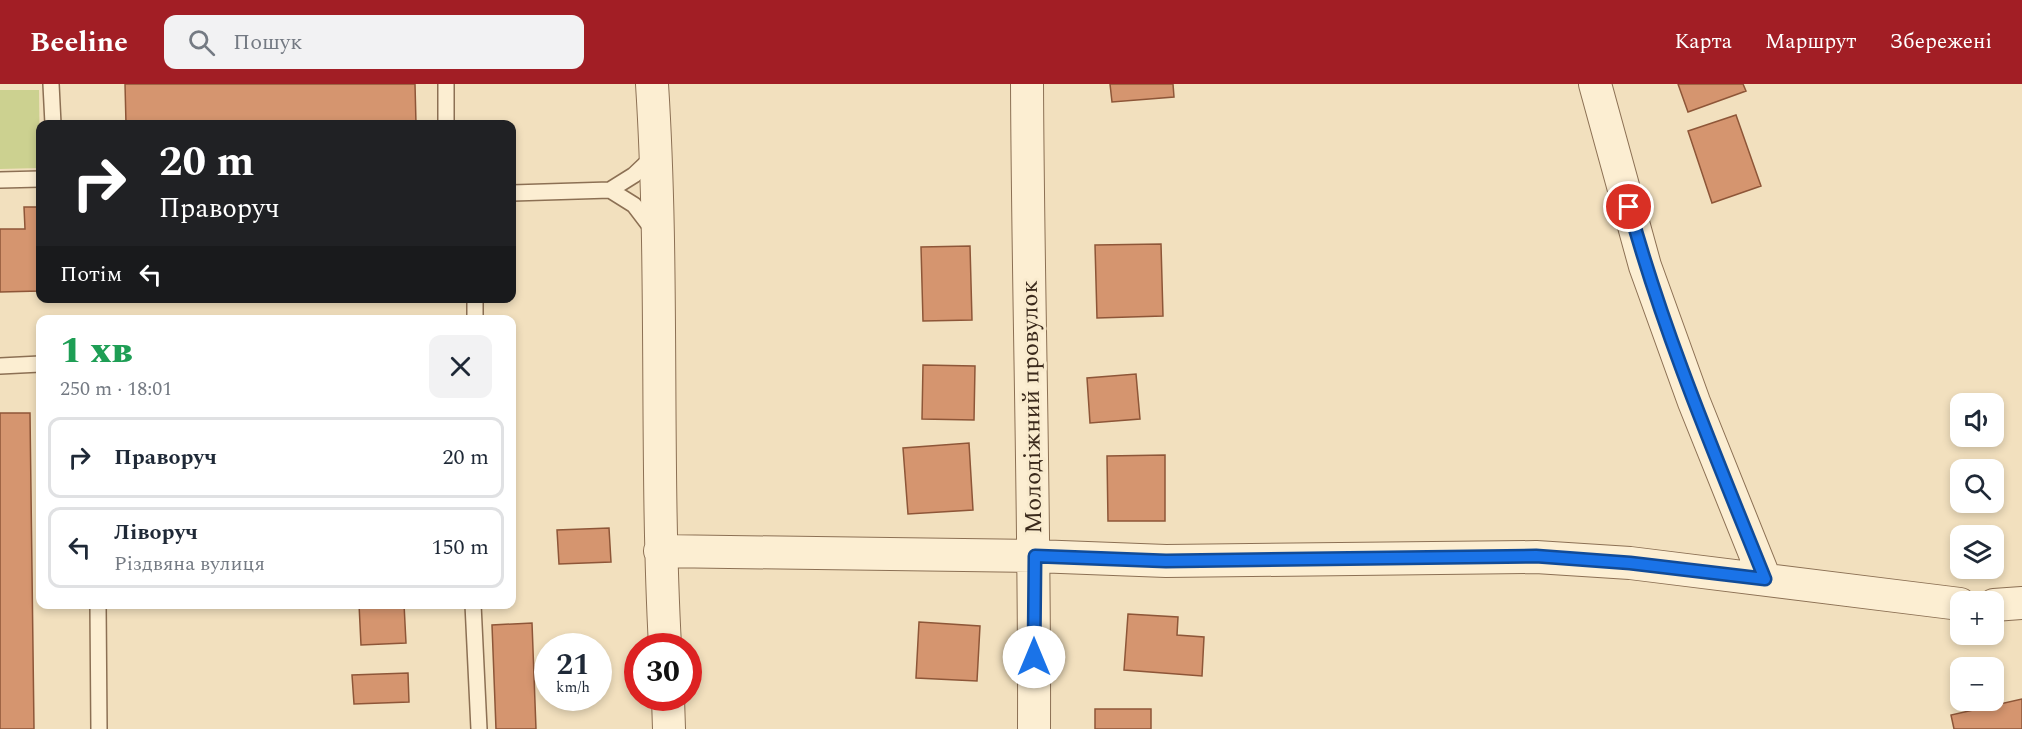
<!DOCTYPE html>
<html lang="uk">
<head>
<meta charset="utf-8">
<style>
	body { margin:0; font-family:Spectral,serif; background:#f2f2f3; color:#1f2937; height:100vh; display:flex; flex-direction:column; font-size:22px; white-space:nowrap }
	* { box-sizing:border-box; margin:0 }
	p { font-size:20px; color:#747a83 }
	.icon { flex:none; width:33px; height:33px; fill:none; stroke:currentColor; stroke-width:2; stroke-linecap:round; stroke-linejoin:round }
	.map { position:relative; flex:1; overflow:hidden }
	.sheet { position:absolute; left:36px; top:231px; width:480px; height:294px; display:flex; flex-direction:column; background:#fff; border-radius:12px; box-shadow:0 3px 9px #0003 }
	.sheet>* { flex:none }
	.hud { position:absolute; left:36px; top:36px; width:480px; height:183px; border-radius:12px; box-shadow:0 3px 9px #0003; background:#202124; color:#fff; overflow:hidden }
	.fabs { position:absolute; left:1950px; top:309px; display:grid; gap:12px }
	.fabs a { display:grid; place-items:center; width:54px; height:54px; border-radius:12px; background:#fff; box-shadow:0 3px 9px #0003; font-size:30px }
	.speed { position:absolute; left:534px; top:549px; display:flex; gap:12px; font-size:30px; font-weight:700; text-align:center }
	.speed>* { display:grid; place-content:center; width:78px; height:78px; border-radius:50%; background:#fff; box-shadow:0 3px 9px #0003; line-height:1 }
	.speed small { font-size:15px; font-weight:400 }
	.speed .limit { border:9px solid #d22; background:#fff; color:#111 }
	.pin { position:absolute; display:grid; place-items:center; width:51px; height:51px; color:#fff; margin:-26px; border:3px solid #fff; border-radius:50%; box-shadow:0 2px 6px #0007 }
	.me { position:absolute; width:66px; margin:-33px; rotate:0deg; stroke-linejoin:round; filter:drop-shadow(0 0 4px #0008) }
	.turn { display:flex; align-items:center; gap:21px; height:126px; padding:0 24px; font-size:27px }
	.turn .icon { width:78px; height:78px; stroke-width:2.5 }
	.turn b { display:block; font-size:42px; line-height:51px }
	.then { display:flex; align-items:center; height:57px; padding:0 24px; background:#0003; gap:12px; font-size:22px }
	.round { display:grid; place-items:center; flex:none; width:63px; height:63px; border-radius:12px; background:#f2f2f3 }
	.summary { display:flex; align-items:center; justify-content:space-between; height:102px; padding:0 24px }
	h1 { font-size:36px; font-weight:800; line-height:45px; color:#1e9e55 }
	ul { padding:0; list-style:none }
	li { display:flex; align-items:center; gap:18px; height:81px; margin:0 12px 9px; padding:0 12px; border:3px solid #e0e1e3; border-radius:12px }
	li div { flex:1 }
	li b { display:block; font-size:22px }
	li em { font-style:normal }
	header { display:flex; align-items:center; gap:36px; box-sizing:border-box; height:84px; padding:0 30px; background:#a21e25; color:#fff }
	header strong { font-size:28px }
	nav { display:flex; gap:33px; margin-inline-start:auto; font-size:21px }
	.search { width:420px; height:54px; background:#f2f2f3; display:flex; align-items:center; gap:15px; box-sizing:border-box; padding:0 21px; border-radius:12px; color:#747a83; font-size:22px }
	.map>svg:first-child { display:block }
	.green { fill:#ccd190 }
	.building { fill:#d5956f; stroke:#8e5638; stroke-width:1.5 }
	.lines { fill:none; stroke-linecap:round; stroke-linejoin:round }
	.service-casing { stroke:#8c7054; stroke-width:18 }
	.minor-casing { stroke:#8c7054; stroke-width:34 }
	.service { stroke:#fceed2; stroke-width:15 }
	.minor { stroke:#fceed2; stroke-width:32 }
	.route-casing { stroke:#114b97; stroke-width:15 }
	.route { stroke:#1a73e8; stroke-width:10 }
	.labels { text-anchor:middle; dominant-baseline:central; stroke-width:6; stroke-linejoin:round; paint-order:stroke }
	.street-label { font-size:24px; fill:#3a291b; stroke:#f9ebce }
</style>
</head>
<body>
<header>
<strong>Beeline</strong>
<div class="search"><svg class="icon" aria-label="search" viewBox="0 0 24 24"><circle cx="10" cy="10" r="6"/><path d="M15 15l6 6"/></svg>Пошук</div>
<nav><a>Карта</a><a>Маршрут</a><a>Збережені</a></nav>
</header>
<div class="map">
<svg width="2022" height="645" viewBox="0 0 2022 645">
	<rect width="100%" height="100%" fill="#f2e0be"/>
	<path class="green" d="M0,6H39L40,84L0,85Z"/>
	<path class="building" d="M125,0H415L416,40H126Z
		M1110,0H1173L1174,13L1112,18Z
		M1678,0H1743L1746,7L1688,28Z
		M1736,31L1761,102L1712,119L1688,47Z
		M24,123H40V207L0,208V145H25Z
		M1161,160L1163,232L1097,234L1095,161Z
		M970,162L972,236L923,237L921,163Z
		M923,281L975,282L974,336L922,335Z
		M1136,290L1140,335L1090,339L1087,294Z
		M0,329H30L34,645H0Z
		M969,359L973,426L908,430L903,364Z
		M1165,371V437H1108L1107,372Z
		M609,444L611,478L559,480L557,446Z
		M359,520H404L406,559L361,561Z
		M1128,530L1178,533L1177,551L1204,553L1202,592L1124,586Z
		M919,538L980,542L977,597L916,594Z
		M532,539L536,645H496L492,541Z
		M408,589L409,618L354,620L352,591Z
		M2022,615V645H1954L1951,631Z
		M1095,625H1151V645H1095Z"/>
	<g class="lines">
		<g class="service-casing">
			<path id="service" d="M51,0L53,40
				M446,0V40
				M0,96L40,95
				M610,106L634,91L654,72
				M512,109L610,106L634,121L653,146
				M475,236V214
				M0,282L40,280
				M98,520L99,645
				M473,520L479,645"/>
		</g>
		<g class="minor-casing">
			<path id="minor" d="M652,0C664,187 655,375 665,562
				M1027,0C1028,215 1035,430 1034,645
				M1595,0L1645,182L1694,318L1765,495
				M660,467L1035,472L1166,477L1536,473L1630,479L1960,520
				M1994,521L2022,519
				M668,614L669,645"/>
		</g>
		<use href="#service" class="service"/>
		<use href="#minor" class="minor"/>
	</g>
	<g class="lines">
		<g class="route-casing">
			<path id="route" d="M1034,573L1035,472L1166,477L1536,472L1630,479L1765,495C1716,373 1664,251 1629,123"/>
		</g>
		<use href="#route" class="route"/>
	</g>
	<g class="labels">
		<g class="street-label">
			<text transform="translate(1032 323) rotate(-91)">Молодіжний провулок</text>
		</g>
	</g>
</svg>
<div class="fabs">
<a><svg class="icon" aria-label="sound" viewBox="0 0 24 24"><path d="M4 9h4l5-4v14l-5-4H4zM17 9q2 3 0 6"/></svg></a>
<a><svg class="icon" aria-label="search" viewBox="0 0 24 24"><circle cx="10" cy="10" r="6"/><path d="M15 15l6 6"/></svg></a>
<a><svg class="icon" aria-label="layers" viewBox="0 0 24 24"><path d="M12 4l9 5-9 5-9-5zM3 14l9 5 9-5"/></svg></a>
<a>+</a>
<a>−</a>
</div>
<div class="speed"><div>21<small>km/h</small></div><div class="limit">30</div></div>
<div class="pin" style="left:1629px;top:123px;background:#d93025"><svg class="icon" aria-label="arrive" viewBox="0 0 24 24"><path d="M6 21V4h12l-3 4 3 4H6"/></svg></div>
<svg class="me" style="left:1034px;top:573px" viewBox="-20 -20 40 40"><circle r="19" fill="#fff"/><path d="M0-13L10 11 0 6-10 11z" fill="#1a73e8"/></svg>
<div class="hud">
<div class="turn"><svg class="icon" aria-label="right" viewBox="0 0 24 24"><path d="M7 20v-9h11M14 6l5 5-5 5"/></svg><div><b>20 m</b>Праворуч</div></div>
<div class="then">Потім<svg class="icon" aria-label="left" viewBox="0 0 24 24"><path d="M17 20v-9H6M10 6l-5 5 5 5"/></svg></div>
</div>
<section class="sheet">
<div class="summary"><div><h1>1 хв</h1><p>250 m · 18:01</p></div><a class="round"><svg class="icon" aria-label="close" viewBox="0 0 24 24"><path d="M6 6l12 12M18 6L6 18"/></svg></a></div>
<ul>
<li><svg class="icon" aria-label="right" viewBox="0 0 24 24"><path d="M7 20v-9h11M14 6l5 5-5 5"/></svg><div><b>Праворуч</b></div><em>20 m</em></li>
<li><svg class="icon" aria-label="left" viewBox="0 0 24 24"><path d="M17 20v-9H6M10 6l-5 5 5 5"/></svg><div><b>Ліворуч</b><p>Різдвяна вулиця</p></div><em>150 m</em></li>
</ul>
</section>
</div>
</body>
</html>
